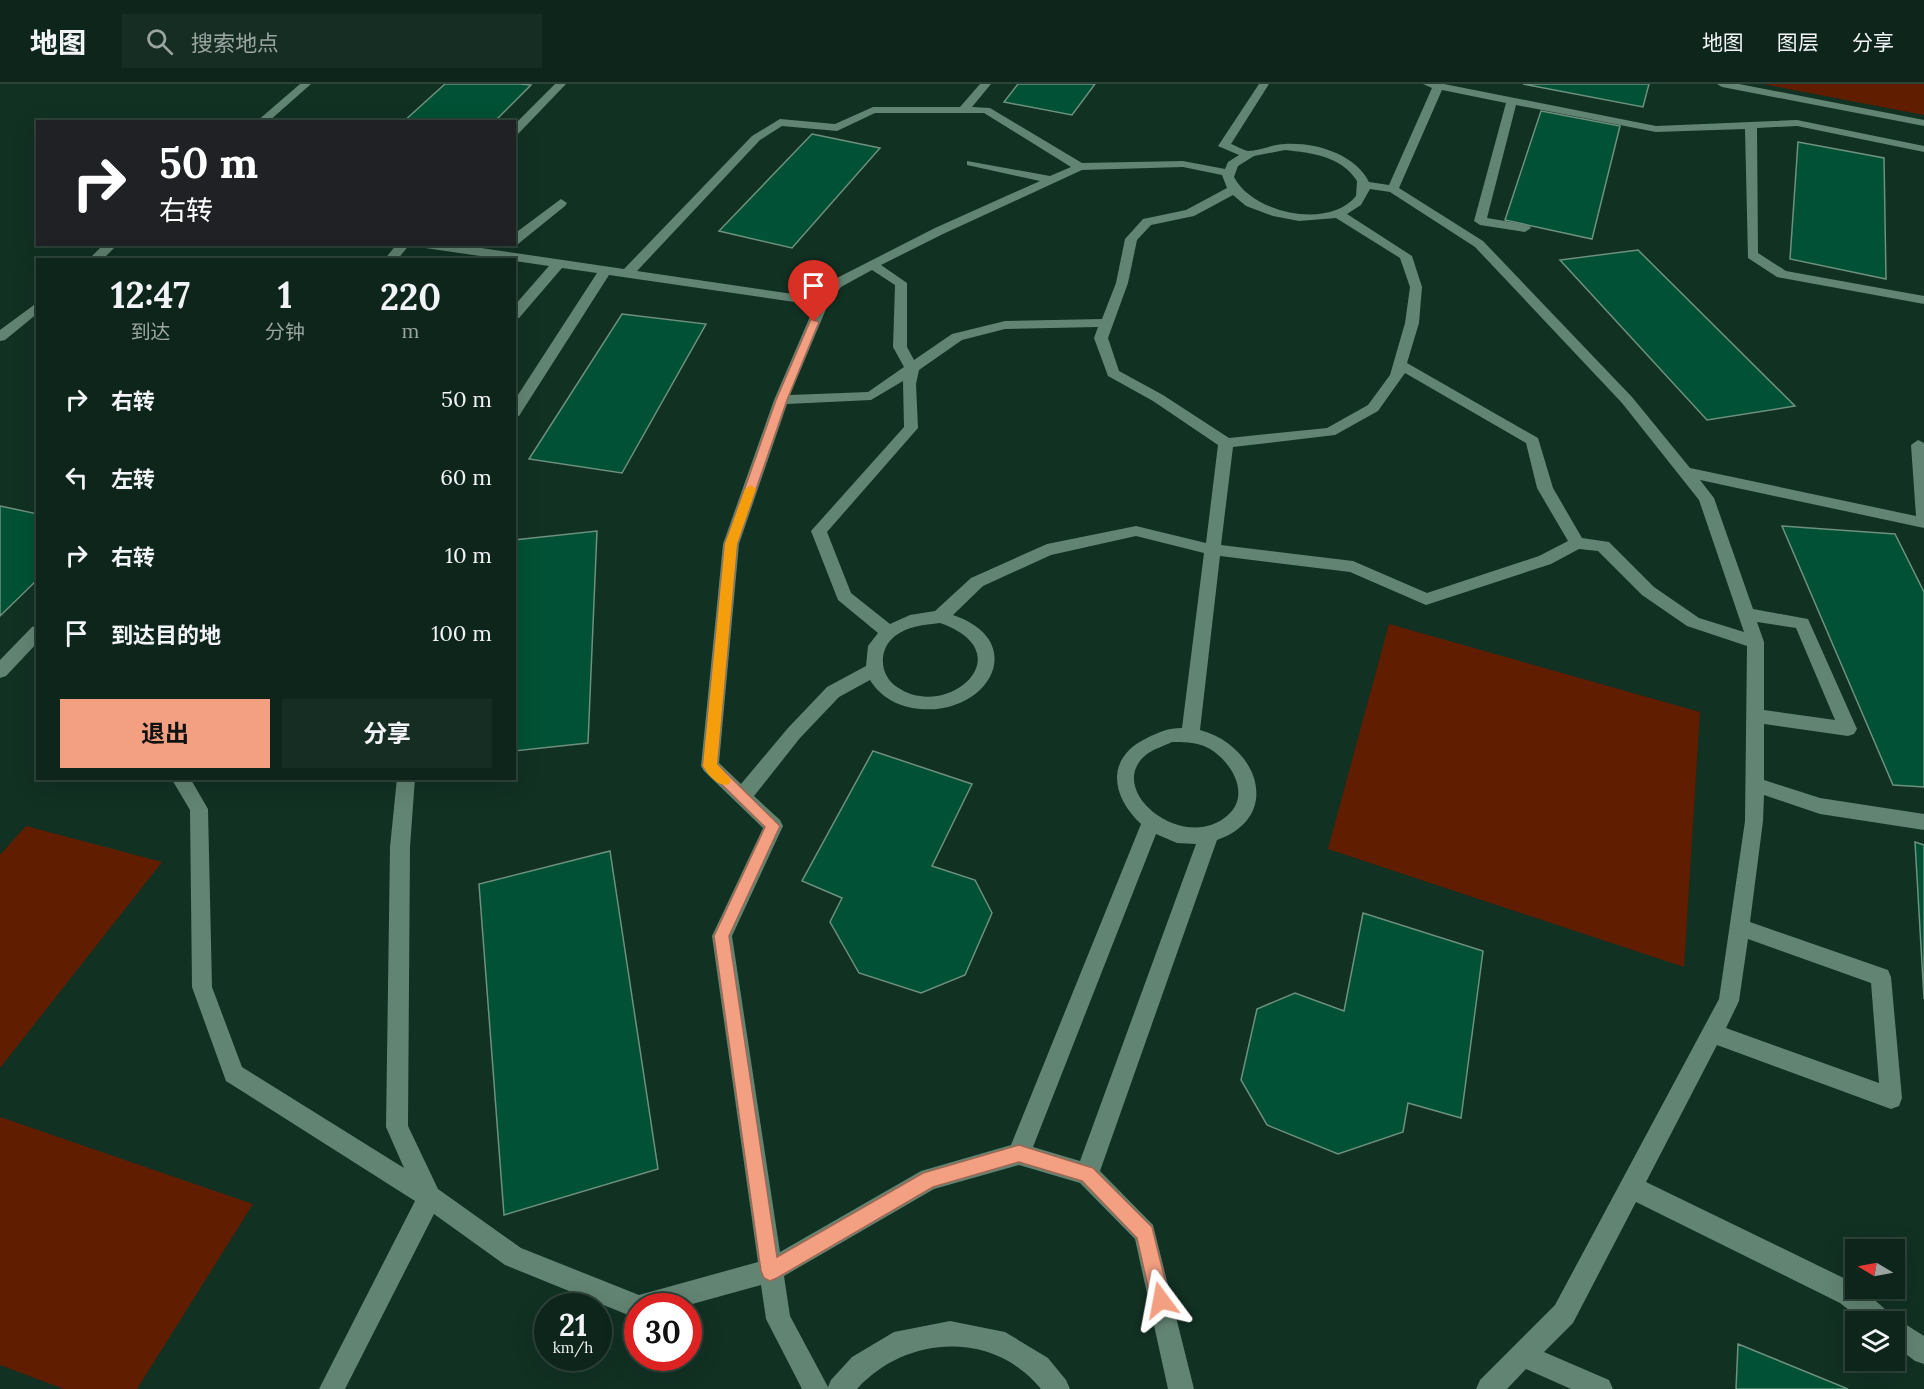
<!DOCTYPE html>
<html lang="zh">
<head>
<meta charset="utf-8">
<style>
	body { margin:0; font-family:Lora,"Noto Sans SC",serif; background:#162d23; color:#f1f3f6; height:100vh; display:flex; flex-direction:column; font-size:22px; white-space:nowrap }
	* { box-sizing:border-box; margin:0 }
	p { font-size:20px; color:#9aa5a2 }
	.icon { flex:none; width:33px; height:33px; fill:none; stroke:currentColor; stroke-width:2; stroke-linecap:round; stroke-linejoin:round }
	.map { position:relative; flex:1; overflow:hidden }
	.panel { position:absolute; left:36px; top:174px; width:480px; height:522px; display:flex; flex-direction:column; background:#0d251a; border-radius:0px; box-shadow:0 6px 24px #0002,0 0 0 2px #2d4239 }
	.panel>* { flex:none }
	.guide { position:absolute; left:36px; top:36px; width:480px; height:126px; border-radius:0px; box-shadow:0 6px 24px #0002,0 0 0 2px #2d4239; background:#202124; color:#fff; overflow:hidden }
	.needle { width:39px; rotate:280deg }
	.buttons { position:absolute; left:1845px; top:1155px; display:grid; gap:12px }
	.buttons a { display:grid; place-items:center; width:60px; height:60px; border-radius:0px; background:#0d251a; box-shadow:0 6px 24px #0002,0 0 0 2px #2d4239; font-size:30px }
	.speed { position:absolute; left:534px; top:1209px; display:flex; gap:12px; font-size:30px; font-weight:700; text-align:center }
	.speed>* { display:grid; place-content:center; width:78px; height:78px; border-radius:50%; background:#0d251a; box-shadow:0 6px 24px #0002,0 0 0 2px #2d4239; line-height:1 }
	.speed small { font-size:15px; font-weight:400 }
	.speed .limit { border:9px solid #d22; background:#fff; color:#111 }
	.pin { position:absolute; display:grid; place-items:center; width:51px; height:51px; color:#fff; margin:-62px -26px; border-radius:50% 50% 50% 0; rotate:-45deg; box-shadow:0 0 6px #0007 }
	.pin .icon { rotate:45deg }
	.me { position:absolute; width:66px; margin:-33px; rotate:347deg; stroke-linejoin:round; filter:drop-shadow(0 0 4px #0008) }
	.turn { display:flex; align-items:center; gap:21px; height:126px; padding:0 24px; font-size:27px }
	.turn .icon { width:78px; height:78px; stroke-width:2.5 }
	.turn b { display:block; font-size:42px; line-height:51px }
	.eta { display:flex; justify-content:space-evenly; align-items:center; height:102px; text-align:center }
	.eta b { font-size:36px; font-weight:700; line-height:42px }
	.cta { display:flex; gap:12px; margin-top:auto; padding:12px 24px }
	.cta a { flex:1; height:69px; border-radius:0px; background:#f3a082; color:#111; font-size:24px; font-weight:700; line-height:69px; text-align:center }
	.cta a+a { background:#162d23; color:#f1f3f6 }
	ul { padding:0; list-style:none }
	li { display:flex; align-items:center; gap:18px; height:78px; padding:0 24px }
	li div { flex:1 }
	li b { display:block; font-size:22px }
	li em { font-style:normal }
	header { display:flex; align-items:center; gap:36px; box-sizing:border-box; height:84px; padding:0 30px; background:#0d251a; border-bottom:2px solid #2d4239 }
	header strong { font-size:28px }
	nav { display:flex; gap:33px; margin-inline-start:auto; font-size:21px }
	.search { width:420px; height:54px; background:#162d23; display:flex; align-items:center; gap:15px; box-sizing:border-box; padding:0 21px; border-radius:0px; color:#9aa5a2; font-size:22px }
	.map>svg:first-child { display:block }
	.green { fill:#601d00 }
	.building { fill:#005135; stroke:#6e907e; stroke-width:1.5 }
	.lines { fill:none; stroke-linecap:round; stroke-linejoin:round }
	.minor { fill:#628472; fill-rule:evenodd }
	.tertiary { fill:#628472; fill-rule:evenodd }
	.route { fill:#f3a082; stroke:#9e6854; stroke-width:1.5 }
	.slow { fill:#f59e0b }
</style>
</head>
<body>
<header>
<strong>地图</strong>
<div class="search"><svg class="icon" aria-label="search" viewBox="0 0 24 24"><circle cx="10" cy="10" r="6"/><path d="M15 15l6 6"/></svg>搜索地点</div>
<nav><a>地图</a><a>图层</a><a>分享</a></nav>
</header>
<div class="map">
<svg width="1924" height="1305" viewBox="0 0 1924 1305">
	<rect width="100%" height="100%" fill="#113123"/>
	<path class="green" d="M1763,0H1924V31Z
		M1389,540L1700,628L1684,883L1328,765Z
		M26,742L162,778L0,984V771Z
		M0,1033L253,1120L137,1305H64L0,1281Z"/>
	<path class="building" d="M445,0H520L531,1L494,38H403Z
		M1018,0H1095L1072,31L1004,18Z
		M1523,0H1649L1643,23Z
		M1541,27L1620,42L1592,155L1505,136Z
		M812,50L880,64L792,164L719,147Z
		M1798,58L1884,74L1886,195L1790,175Z
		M1638,166L1795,322L1707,336L1560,176Z
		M622,230L706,240L622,389L529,375Z
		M0,422L38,430V495L0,532Z
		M1782,442L1895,450L1924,508V703L1893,701Z
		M597,447L588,659L514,667V456Z
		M873,667L972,700L932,782L975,796L992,829L965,891L921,909L859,889L830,838L842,814L802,797Z
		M1915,758L1924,761V915Z
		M610,767L658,1085L504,1131L479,800Z
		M1363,829L1483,867L1461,1034L1408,1019L1403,1048L1338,1070L1267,1041L1241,996L1257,925L1295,909L1344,927Z
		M1738,1260L1848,1305H1736Z"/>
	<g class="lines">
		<path class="minor" d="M555,0H566L518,50L514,51V41Z
			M980,0H991L972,23L990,24L1082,79L1183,77L1225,85L1228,78L1239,71L1218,62L1259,0H1269L1231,60C1236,62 1243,66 1248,67C1260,67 1273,60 1285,60C1315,58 1355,70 1369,98L1389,101L1432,4L1423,0H1444L1656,42L1797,36L1924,62V68L1797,42L1757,44L1758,169L1786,187L1924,212V220L1777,193L1748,174L1745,45L1656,48L1516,21L1487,134L1529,141L1531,144L1525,148L1480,141L1474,137L1506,19L1442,6L1399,104L1483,157L1632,313L1690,384L1916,432L1911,361L1918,356L1924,359V444L1700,396L1714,414L1753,525L1808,535L1857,645L1854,650L1848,652L1764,640V696L1820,714L1924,730V746L1820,730L1764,711L1763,737L1750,838L1888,886L1891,893L1902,1014L1899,1022L1891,1025L1717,961L1646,1098L1856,1200V1204H1861L1894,1233L1924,1252V1280L1915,1277L1894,1261V1238H1864L1840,1219L1636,1118L1573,1239L1544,1268L1609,1296L1613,1305H1571L1526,1285L1507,1305H1476L1480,1296L1555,1221L1719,915L1745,737L1747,562L1687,542L1642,511L1598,467L1579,465L1551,480L1426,521L1350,488L1220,472L1200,646C1257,661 1284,732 1217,756L1100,1087L1153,1141L1194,1305H1168L1135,1155L1080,1099L1019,1081L934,1105L784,1192L790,1232L828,1303L831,1296L852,1273L894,1248L950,1237L1005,1248L1048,1274L1066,1296L1070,1305H1041C993,1246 906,1251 857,1305H802L766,1235L761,1201L685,1222H638V1235L505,1181L434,1130L345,1305H319L415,1117L226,997L192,903L190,726L171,694H190L208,725L212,903L242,983L404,1084L386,1043L390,763L397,694H415L410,763L408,1042L438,1105L521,1164L639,1211L758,1178L712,852L763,744L704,687L701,682L723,460L774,316L815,221L609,191L519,332L514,333V317L597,189L562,184L519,234L514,235V222L549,182L425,164L419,160H454L624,185L752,52L780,35L835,40L873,23H960ZM875,29H984L1071,83L1050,92L967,77V81L1040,97L935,144L831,197L820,214L637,187L760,56L782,42L837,47ZM1285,66C1312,69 1341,72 1357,97L1356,112C1329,146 1252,129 1234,93L1238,82L1254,72ZM1183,83L1222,91L1227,104L1186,126L1143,135L1125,155L1116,199L1102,235L1005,237L952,250L914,276L907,263V199L881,181L943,150L1082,86ZM1370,105L1390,108L1475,163L1622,319L1699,416L1744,548L1699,534L1654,503L1609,458L1582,454L1553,404L1538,354L1407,279L1419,239L1422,203L1412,172L1347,130L1361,121ZM1233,111L1246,122L1273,132L1299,137L1336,134L1400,174L1410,203L1405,239L1390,291L1368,321L1327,344L1229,354L1163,311L1119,287L1108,254L1128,199L1137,156L1151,141L1194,132ZM872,186L895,201L893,263L904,283L868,308L790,311L829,218L841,203ZM1098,243L1094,254L1108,292L1153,317L1218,361L1206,459L1136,442L1047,460L971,494L935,527L910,531L890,540L851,509L827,448L918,344L916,300L919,286L962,256L1005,245ZM1405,289L1526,359L1537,404L1568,457L1539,472L1427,509L1353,477L1221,461L1233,363L1335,351L1378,327ZM903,297L904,343L811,447L838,516L878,549L868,562L866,582L827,603L788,644L741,700L719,679L739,460L787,320L871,316ZM1136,452L1204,469L1182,644C1168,644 1159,648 1147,654C1105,674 1111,712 1141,740L1011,1061L921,1087L780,1168L732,852L783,742L780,736L754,712L800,654L839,613L870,596C881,614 899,623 920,625C989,631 1030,557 953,531L983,502L1051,471ZM1757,538L1796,544L1835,636L1764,626V558ZM940,539C1025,569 947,638 897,603C879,591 878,565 895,552C908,542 924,541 940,539ZM1172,658C1182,658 1194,658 1204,662C1228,672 1253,709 1228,731C1184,771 1102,705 1147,670C1154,665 1164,662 1172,658ZM1156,750L1177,759L1196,760L1080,1077L1033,1063ZM1748,855L1871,899L1879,999L1726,944L1739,917Z
			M1717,0H1739L1924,36V42L1722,3Z
			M561,115L567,119L565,122L518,160H513L514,150Z
			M397,160H410L397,176H384Z
			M38,541V558L6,592L0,594V576L32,543Z"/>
		<path class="tertiary" d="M300,0H311L268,38H256Z
			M104,160H118L102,176H88Z
			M38,218V229L5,256L0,257V246Z"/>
	</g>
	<path class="route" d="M811,235L819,238L787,316L737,460L717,680L780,742L729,852L777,1173L923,1089L1019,1061L1093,1084L1152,1143L1170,1216L1167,1222L1161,1225L1154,1222L1151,1216L1137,1154L1082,1097L1019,1078L933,1103L777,1194L770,1197L764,1194L761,1187L714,852L765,743L703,682L725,460L776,316Z"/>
	<path class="slow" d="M751,401L756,405L737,460L717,680L731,696L729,700C719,704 708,691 703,682L725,460L745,405Z"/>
</svg>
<div class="buttons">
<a><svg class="needle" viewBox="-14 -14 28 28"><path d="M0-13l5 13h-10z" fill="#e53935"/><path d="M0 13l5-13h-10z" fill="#9aa5a2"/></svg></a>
<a><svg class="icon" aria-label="layers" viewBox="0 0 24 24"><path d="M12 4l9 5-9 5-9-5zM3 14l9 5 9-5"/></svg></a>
</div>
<div class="speed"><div>21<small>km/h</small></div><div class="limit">30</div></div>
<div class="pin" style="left:814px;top:238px;background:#d93025"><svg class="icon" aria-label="arrive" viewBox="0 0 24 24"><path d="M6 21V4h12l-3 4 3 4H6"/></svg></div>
<svg class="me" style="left:1161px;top:1216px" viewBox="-20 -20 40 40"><path d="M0-17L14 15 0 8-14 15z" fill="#f3a082" stroke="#fff" stroke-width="4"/></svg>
<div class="guide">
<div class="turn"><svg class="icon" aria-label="right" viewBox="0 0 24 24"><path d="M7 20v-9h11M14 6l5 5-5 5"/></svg><div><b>50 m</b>右转</div></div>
</div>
<section class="panel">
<div class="eta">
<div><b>12:47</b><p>到达</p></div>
<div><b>1</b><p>分钟</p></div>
<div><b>220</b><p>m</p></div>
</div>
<ul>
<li><svg class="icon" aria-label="right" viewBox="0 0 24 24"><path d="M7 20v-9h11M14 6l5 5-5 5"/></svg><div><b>右转</b></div><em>50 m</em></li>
<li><svg class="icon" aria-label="left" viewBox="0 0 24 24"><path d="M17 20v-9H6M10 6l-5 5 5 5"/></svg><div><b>左转</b></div><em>60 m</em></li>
<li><svg class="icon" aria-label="right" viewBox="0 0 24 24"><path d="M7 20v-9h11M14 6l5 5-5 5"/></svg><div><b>右转</b></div><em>10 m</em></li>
<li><svg class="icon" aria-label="arrive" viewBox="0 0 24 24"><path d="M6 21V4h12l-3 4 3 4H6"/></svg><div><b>到达目的地</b></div><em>100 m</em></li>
</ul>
<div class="cta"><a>退出</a><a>分享</a></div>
</section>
</div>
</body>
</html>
